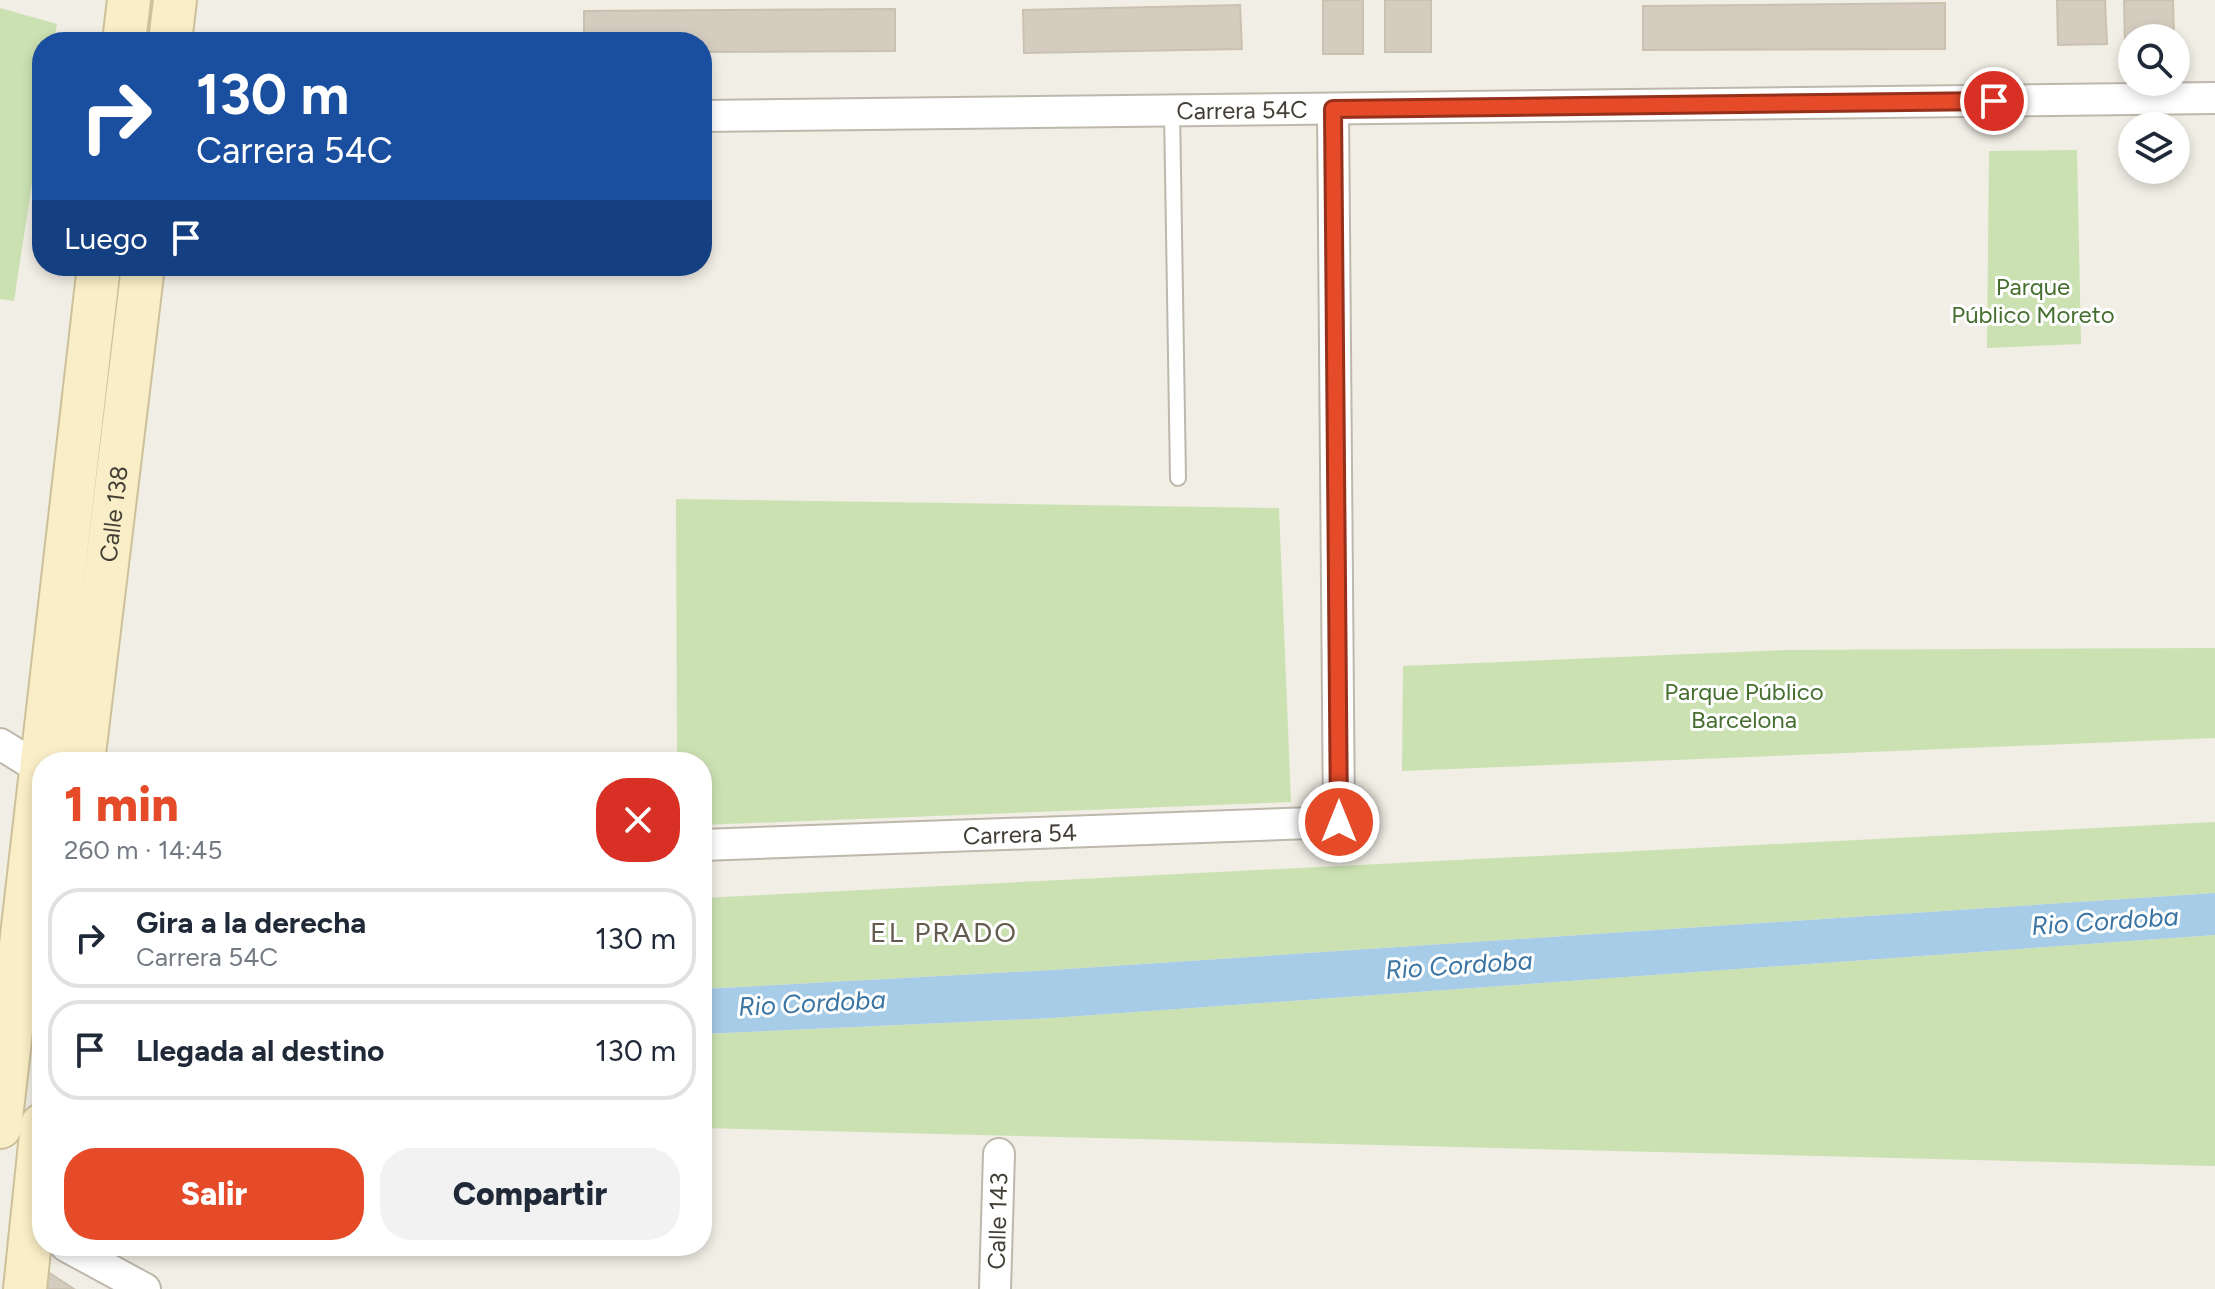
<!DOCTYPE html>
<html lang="es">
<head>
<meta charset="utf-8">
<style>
	body { margin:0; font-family:Figtree,sans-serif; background:#f2f2f3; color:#1f2937; height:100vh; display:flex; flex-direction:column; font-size:30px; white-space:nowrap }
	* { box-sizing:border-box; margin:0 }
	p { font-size:26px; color:#747a83 }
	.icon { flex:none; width:44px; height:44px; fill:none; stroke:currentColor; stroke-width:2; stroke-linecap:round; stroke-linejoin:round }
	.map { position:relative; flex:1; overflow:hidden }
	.drawer { position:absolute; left:32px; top:752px; width:680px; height:504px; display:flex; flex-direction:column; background:#fff; border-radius:32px; box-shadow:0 4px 12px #0003 }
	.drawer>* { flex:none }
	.hud { position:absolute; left:32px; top:32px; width:680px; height:244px; border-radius:32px; box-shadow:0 4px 12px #0003; background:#1a4fa0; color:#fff; overflow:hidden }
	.fabs { position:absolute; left:2118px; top:24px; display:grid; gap:16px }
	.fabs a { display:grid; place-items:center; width:72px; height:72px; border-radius:50%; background:#fff; box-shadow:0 4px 12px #0003; font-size:40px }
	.pin { position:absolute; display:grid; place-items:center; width:68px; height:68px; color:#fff; margin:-34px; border:4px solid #fff; border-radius:50%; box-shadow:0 2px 8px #0007 }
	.me { position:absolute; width:88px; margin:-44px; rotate:0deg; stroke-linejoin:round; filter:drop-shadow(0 0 6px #0008) }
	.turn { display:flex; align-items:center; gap:28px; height:168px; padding:0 32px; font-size:36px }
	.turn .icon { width:104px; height:104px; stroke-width:2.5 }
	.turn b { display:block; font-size:56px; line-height:68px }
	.then { display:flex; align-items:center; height:76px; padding:0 32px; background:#0003; gap:16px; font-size:30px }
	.round { display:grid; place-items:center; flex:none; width:84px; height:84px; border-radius:32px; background:#f2f2f3 }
	.summary { display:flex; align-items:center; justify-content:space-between; height:136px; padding:0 32px }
	h1 { font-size:48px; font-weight:800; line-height:60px; color:#e54a29 }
	.primary-button { display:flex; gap:16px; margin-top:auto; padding:16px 32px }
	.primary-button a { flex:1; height:92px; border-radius:32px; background:#e54a29; color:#fff; font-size:32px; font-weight:800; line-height:92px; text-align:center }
	.primary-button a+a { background:#f2f2f3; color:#1f2937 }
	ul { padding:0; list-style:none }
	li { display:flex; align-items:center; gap:24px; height:100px; margin:0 16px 12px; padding:0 16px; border:4px solid #e0e1e3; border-radius:32px }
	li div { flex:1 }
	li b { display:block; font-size:30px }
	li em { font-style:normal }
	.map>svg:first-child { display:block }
	.green { fill:#cbe1b2 }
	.water { fill:#a7cce8 }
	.building { fill:#d4ccbf; stroke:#cbc1b0; stroke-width:2 }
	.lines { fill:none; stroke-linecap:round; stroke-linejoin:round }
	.service-casing { stroke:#beb8ac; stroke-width:18 }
	.minor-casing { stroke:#beb8ac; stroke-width:34 }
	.secondary-casing { stroke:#ccc199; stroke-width:46 }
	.service { stroke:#fff; stroke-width:14 }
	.minor { stroke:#fff; stroke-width:30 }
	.secondary { stroke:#f9eec7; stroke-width:42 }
	.route-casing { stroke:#95301b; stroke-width:20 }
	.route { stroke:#e54a29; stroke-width:14 }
	.labels { text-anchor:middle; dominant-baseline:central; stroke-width:6; stroke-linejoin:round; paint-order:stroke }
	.street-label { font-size:24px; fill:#433e36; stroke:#fff }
	.park-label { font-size:24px; fill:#456e2f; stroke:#fff }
	.water-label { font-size:26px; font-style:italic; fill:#3a74a3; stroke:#fff }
	.quarter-label { font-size:28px; letter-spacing:2px; fill:#645c4e; stroke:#fff }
</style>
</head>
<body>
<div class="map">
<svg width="2215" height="1289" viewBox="0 0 2215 1289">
	<rect width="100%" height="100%" fill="#f1eee5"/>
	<path class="green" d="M0,8L57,24L54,42H42V118L14,301L0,299Z
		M2077,150L2081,344L1987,348L1989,151Z
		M676,499L1279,508L1291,802L702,825V762H677Z
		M2215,648V738L1402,771L1403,666L1787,650Z
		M2215,822V893L1052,970L702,989V898Z
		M2215,935V1166L702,1128V1034L1052,1018Z"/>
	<path class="water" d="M2215,893V935L1052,1018L702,1034V989L1052,970Z"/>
	<path class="building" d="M1323,0H1363V54H1323Z
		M1385,0H1431V52H1385Z
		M2057,0H2105L2107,44L2058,45Z
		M2124,0H2173L2174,38H2132V49H2125Z
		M1945,3V49L1643,50V6Z
		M1240,5L1242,49L1024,53L1023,10Z
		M895,9V51L702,52V42H584V11Z
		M48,1272L74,1289H47Z"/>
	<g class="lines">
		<g class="service-casing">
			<path id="service" d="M1172,110L1178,478"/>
		</g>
		<g class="minor-casing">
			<g id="minor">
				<path id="s1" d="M702,116L2215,98"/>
				<path d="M0,744L42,770"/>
				<path id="s2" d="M702,845L1339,822L1333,109"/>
				<path d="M66,1246L145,1289"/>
				<path id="s3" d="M995,1289L999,1154"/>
			</g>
		</g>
		<g class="secondary-casing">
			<g id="secondary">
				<path d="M124,42L129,0"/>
				<path d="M170,42L175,0"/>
				<path d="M42,762L99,266"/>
				<path id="s4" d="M83,762L143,266"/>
				<path d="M0,1127L42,762"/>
				<path d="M25,1289L42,1125"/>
			</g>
		</g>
		<use href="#service" class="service"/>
		<use href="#minor" class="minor"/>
		<use href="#secondary" class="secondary"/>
	</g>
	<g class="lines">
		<g class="route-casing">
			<path id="route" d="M1339,822L1333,109L1994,101"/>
		</g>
		<use href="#route" class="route"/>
	</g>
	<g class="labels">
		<g class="street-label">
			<text stroke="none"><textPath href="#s1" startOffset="540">Carrera 54C</textPath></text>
			<text stroke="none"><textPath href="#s4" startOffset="250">Calle 138</textPath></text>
			<text stroke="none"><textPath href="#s2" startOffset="318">Carrera 54</textPath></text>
			<text stroke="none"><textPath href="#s3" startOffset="68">Calle 143</textPath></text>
		</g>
		<g class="park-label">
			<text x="2033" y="286">Parque<tspan x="2033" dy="28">Público Moreto</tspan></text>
			<text x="1744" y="691">Parque Público<tspan x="1744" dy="28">Barcelona</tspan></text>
		</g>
		<g class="water-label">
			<text transform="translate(2105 921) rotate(-4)">Rio Cordoba</text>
			<text transform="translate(1459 965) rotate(-4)">Rio Cordoba</text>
			<text transform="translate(812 1003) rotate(-3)">Rio Cordoba</text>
		</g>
		<g class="quarter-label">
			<text x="944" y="932">EL PRADO</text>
		</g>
	</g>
</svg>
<div class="fabs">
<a><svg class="icon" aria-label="search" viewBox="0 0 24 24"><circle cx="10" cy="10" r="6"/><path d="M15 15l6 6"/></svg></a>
<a><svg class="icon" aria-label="layers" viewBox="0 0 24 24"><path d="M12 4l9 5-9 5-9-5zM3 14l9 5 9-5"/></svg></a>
</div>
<div class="pin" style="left:1994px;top:101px;background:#d93025"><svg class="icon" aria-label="arrive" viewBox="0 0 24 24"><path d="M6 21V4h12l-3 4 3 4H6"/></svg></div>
<svg class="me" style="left:1339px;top:822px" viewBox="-20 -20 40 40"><circle r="17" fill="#e54a29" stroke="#fff" stroke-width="3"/><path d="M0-11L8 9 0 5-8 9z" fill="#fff"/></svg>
<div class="hud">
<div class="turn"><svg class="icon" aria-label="right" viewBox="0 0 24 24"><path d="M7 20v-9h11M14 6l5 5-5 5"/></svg><div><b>130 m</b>Carrera 54C</div></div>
<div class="then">Luego<svg class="icon" aria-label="arrive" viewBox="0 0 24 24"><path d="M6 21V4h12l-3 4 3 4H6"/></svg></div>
</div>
<section class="drawer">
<div class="summary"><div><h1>1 min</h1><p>260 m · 14:45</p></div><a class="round" style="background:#d93025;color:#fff"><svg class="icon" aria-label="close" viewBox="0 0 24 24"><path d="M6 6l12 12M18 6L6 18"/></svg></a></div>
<ul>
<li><svg class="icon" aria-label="right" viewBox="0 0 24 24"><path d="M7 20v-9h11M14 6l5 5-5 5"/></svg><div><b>Gira a la derecha</b><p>Carrera 54C</p></div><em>130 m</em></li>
<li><svg class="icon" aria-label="arrive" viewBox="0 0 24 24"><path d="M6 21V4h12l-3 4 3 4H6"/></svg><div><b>Llegada al destino</b></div><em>130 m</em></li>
</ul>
<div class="primary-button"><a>Salir</a><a>Compartir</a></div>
</section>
</div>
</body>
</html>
